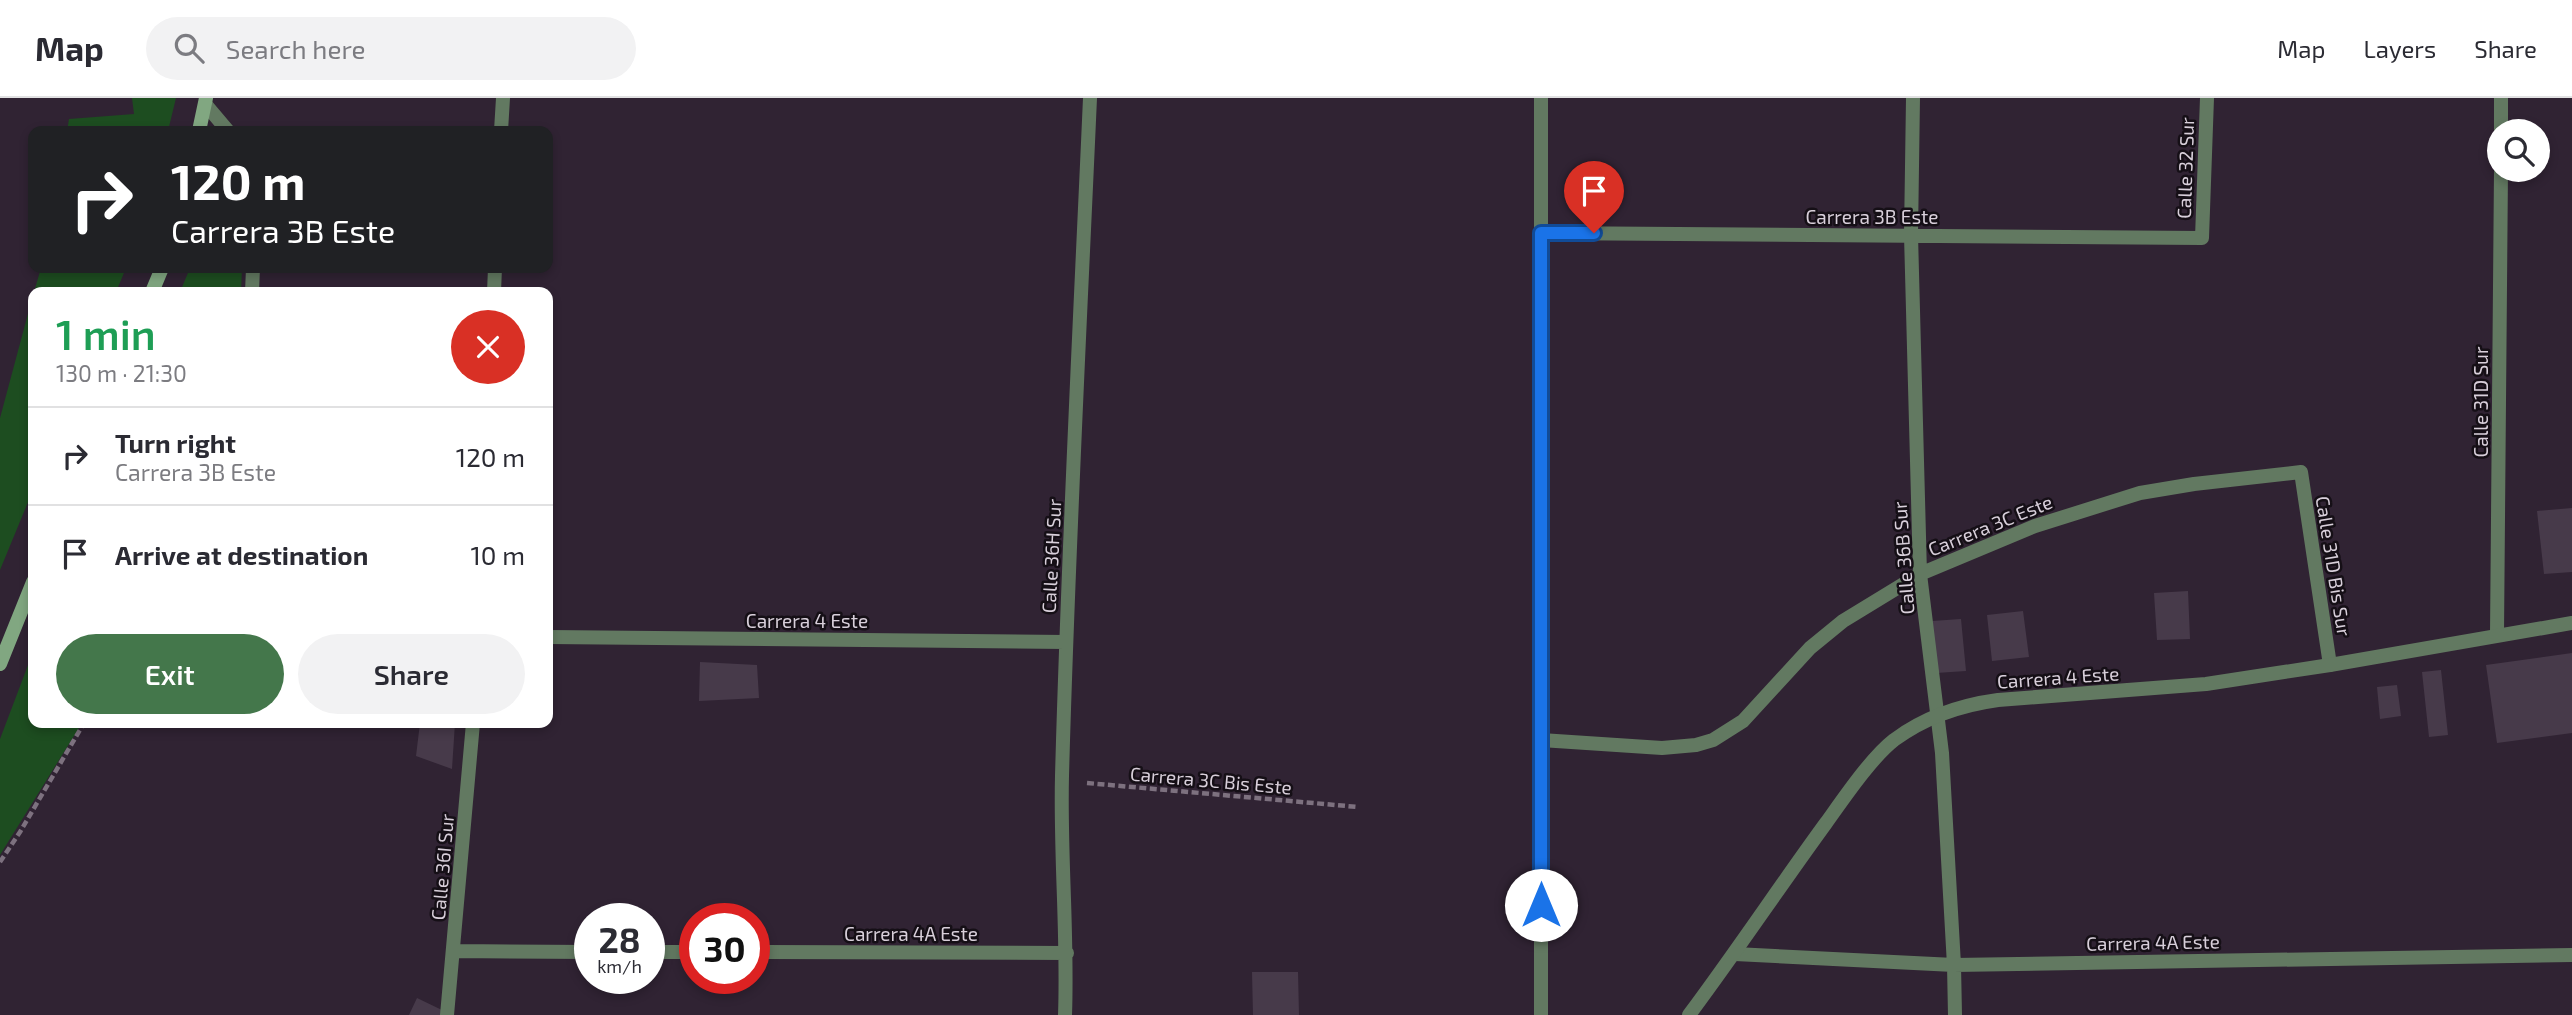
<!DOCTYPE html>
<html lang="en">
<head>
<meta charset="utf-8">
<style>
	body { margin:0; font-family:"Exo 2",sans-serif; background:#f2f2f3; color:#2b2b33; height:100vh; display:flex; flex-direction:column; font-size:26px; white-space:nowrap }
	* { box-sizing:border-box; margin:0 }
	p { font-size:23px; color:#7c7c81 }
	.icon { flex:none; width:38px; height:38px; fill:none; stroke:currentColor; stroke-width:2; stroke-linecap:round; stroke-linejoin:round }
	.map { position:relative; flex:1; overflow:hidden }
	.drawer { position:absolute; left:28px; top:189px; width:525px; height:441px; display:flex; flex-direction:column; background:#fff; border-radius:14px; box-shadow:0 4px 10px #0003 }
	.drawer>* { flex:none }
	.banner { position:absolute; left:28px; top:28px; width:525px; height:147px; border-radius:14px; box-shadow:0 4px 10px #0003; background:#202124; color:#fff; overflow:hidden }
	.fabs { position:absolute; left:2487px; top:21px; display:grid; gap:14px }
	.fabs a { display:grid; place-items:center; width:63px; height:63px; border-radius:50%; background:#fff; box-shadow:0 4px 10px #0003; font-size:35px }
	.speed { position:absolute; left:574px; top:805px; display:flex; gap:14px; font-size:35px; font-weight:700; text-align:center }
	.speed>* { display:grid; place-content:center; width:91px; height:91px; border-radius:50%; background:#fff; box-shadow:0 4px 10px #0003; line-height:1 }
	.speed small { font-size:18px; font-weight:400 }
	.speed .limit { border:10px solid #d22; background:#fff; color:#111 }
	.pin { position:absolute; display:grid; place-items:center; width:60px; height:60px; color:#fff; margin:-72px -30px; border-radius:50% 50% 50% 0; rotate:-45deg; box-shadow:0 0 7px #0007 }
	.pin .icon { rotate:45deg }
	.me { position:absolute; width:77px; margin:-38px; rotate:0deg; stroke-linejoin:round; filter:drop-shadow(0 0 5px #0008) }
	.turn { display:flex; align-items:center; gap:24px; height:147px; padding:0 28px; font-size:32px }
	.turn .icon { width:91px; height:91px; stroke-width:2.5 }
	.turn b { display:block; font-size:49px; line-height:60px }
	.round { display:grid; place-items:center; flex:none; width:74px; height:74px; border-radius:37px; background:#f2f2f3 }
	.summary { display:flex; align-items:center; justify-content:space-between; height:119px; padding:0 28px }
	h1 { font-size:42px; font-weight:600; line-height:52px; color:#1e9e55 }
	.button { display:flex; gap:14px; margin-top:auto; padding:14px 28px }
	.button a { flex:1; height:80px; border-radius:42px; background:#44774b; color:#fff; font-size:28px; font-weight:600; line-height:80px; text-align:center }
	.button a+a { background:#f2f2f3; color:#2b2b33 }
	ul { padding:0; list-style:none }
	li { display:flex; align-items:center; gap:21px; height:98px; padding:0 28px; border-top:2px solid #e1e1e2 }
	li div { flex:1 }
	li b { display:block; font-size:26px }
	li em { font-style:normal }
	header { display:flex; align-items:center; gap:42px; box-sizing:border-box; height:98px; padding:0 35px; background:#fff; border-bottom:2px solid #e1e1e2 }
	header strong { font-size:33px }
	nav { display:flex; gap:38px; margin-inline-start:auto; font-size:24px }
	.search { width:490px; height:63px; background:#f2f2f3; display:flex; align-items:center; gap:18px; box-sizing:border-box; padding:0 24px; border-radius:38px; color:#7c7c81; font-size:26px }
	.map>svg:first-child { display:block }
	.green { fill:#1d4d20 }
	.building { fill:#473a4a }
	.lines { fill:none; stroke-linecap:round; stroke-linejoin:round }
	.path { stroke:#7d717f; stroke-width:4.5; stroke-dasharray:7 3.5; stroke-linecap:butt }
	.minor { stroke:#627961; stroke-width:14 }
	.tertiary { stroke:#627961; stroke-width:14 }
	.secondary { stroke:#81a781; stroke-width:14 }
	.route-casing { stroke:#114b97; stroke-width:18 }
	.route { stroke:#1a73e8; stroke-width:12 }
	.labels { text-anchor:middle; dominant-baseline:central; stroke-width:5; stroke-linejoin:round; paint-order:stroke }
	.street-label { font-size:19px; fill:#d8cfda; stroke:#150f16 }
</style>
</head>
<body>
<header>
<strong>Map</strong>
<div class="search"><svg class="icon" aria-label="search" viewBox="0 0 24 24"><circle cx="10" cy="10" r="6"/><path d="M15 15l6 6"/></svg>Search here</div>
<nav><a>Map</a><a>Layers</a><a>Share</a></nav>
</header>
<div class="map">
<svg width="2572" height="917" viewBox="0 0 2572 917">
	<rect width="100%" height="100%" fill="#302333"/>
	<path class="green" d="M132,0H176L168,33H67L69,21L134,16Z
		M41,170H126L116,194H34Z
		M190,170H242L241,194H180Z
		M33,197V392L0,472V320Z
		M33,554V625H82L0,757V641Z"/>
	<path class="building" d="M2572,410V474L2544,476L2537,413Z
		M2188,493L2190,541L2157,542L2154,495Z
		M2023,513L2029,559L1992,563L1987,517Z
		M1961,521L1966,573L1936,575L1932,523Z
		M2572,555V635L2497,645L2486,567Z
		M700,564L757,567L759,600L699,603Z
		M2441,572L2448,637L2429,639L2422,574Z
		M2397,587L2401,618L2380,621L2377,589Z
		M420,625H455L452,671L416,658Z
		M1252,874H1298L1299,917H1253Z
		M417,900L444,913L442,917H409Z"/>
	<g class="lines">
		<path class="path" d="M1087,685L1358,709
			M0,764L20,734L84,625"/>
		<path class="minor" d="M1913,0L1911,137L1920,476L1942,655L1954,867L1955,917
			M206,7L228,33
			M501,33L503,0
			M2501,33V0
			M1541,135L2202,140L2207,0
			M252,194L253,170
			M494,194L495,170
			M2497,536L2501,72
			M548,539L1066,544
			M1541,642L1662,650L1696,647L1713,642L1743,623L1810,550L1843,523L1920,476L2035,428L2140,395L2194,386L2301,374L2330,567
			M455,853L590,854
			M649,854H695
			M754,854L1067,855
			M1735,856L1954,867L2572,857
			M447,917L473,625
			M1065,917C1068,837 1060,758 1062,678C1068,452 1080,226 1090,0
			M1541,917V0"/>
		<path class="tertiary" d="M1689,917C1736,854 1780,788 1826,725C1844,700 1871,660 1894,642C1925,619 1961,607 1998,602L2206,586L2330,567L2572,525"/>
		<path class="secondary" d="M199,33L206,0
			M152,194L162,170
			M0,566L33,484"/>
	</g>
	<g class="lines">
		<g class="route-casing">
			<path id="route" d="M1541,807V135H1594"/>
		</g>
		<use href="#route" class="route"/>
	</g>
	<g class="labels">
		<g class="street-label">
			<text transform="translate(2185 70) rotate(-88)">Calle 32 Sur</text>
			<text x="1872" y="118">Carrera 3B Este</text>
			<text transform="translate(2480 304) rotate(-90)">Calle 31D Sur</text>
			<text transform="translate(1990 427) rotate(-22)">Carrera 3C Este</text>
			<text transform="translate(1051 458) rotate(-87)">Calle 36H Sur</text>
			<text transform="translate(1903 460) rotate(-94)">Calle 36B Sur</text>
			<text transform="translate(2334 468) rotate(81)">Calle 31D Bis Sur</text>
			<text x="807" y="522">Carrera 4 Este</text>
			<text transform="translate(2058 579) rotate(-4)">Carrera 4 Este</text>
			<text transform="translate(1211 682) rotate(5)">Carrera 3C Bis Este</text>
			<text transform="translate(442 769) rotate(-85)">Calle 36I Sur</text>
			<text x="911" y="835">Carrera 4A Este</text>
			<text transform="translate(2153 844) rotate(-1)">Carrera 4A Este</text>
		</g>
	</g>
</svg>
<div class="fabs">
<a><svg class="icon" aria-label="search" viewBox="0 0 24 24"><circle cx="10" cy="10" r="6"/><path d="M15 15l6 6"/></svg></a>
</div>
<div class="speed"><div>28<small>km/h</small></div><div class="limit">30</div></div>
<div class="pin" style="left:1594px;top:135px;background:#d93025"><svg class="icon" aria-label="arrive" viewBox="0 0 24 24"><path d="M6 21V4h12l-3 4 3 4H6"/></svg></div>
<svg class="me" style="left:1541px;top:807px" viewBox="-20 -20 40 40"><circle r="19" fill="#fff"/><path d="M0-13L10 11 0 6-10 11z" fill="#1a73e8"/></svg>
<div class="banner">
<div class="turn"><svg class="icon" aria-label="right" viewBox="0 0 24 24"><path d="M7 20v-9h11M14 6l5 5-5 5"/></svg><div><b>120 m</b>Carrera 3B Este</div></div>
</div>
<section class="drawer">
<div class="summary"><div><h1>1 min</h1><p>130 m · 21:30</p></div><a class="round" style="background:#d93025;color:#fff"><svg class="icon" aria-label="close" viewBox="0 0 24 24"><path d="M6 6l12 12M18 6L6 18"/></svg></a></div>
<ul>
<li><svg class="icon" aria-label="right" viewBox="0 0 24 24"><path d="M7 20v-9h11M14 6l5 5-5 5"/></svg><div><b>Turn right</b><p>Carrera 3B Este</p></div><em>120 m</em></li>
<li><svg class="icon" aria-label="arrive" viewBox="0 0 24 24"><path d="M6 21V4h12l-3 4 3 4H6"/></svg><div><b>Arrive at destination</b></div><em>10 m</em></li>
</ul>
<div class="button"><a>Exit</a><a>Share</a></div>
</section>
</div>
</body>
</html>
